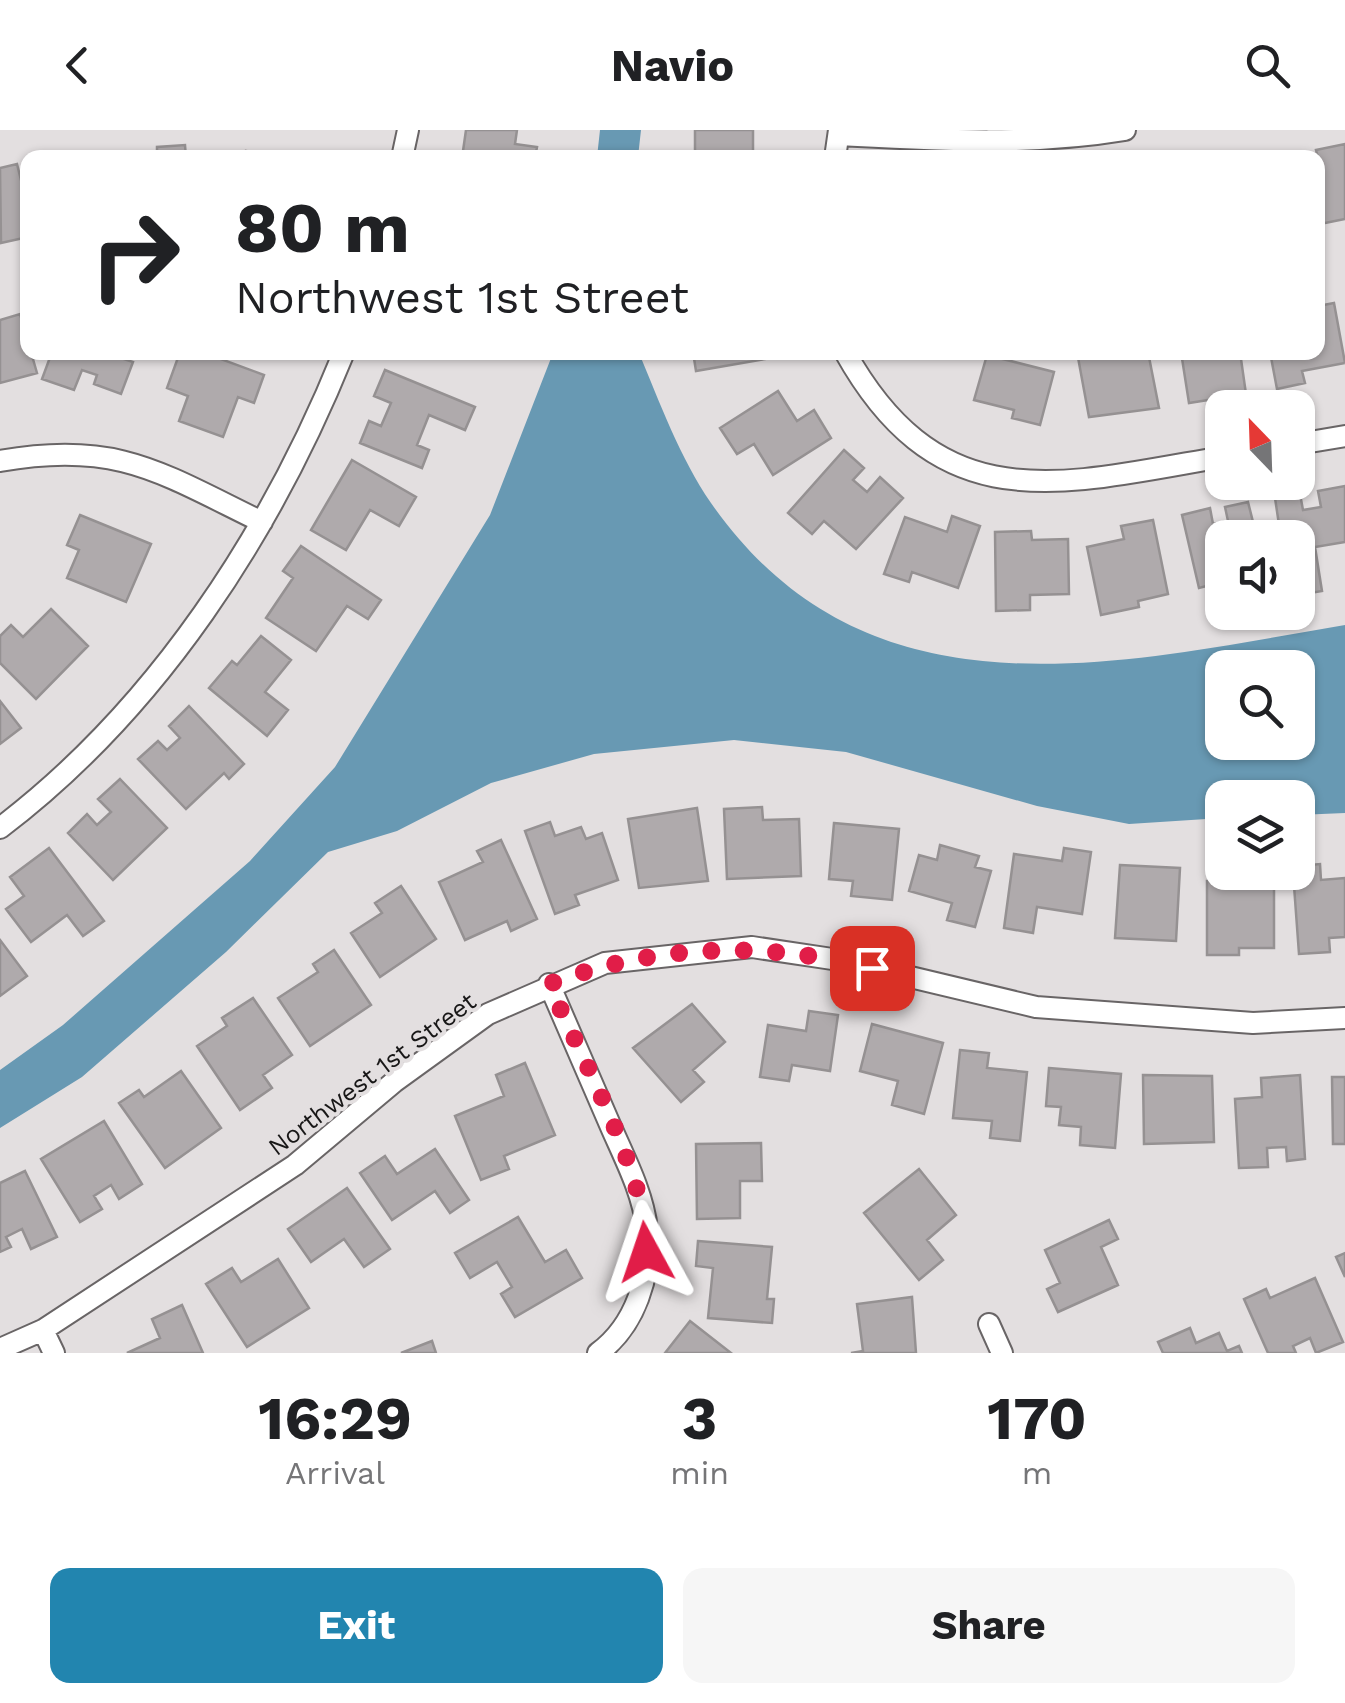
<!DOCTYPE html>
<html lang="en">
<head>
<meta charset="utf-8">
<style>
	body { margin:0; font-family:"Work Sans",sans-serif; background:#f6f6f6; color:#202124; height:100vh; display:flex; flex-direction:column; font-size:38px; white-space:nowrap }
	* { box-sizing:border-box; margin:0 }
	p { font-size:32px; color:#757577 }
	.icon { flex:none; width:55px; height:55px; fill:none; stroke:currentColor; stroke-width:2; stroke-linecap:round; stroke-linejoin:round }
	.map { position:relative; height:1223px; overflow:hidden }
	.side { display:flex; flex-direction:column; background:#fff; flex:1 }
	.side>* { flex:none }
	.hud { position:absolute; left:20px; top:20px; width:1305px; height:210px; border-radius:20px; box-shadow:0 2px 8px #0004; background:#fff; color:#202124; overflow:hidden }
	.needle { width:65px; rotate:337deg }
	.tools { position:absolute; left:1205px; top:260px; display:grid; gap:20px }
	.tools a { display:grid; place-items:center; width:110px; height:110px; border-radius:20px; background:#fff; box-shadow:0 2px 8px #0004; font-size:50px }
	.pin { position:absolute; display:grid; place-items:center; width:85px; height:85px; color:#fff; margin:-42px; border-radius:20px; box-shadow:0 5px 15px #0006 }
	.me { position:absolute; width:110px; margin:-55px; rotate:355deg; stroke-linejoin:round; filter:drop-shadow(0 0 8px #0008) }
	.turn { display:flex; align-items:center; gap:35px; height:210px; padding:0 50px; font-size:45px }
	.turn .icon { width:130px; height:130px; stroke-width:2.5 }
	.turn b { display:block; font-size:70px; line-height:85px }
	.eta { display:flex; justify-content:space-evenly; align-items:center; height:170px; text-align:center }
	.eta b { font-size:60px; font-weight:700; line-height:70px }
	.primary-button { display:flex; gap:20px; margin-top:auto; padding:20px 50px }
	.primary-button a { flex:1; height:115px; border-radius:20px; background:#2285af; color:#fff; font-size:40px; font-weight:700; line-height:115px; text-align:center }
	.primary-button a+a { background:#f6f6f6; color:#202124 }
	header { display:flex; justify-content:space-between; align-items:center; height:130px; padding:0 50px; background:#fff; font-size:45px; font-weight:700 }
	.map>svg:first-child { display:block }
	.water { fill:#6899b3; fill-rule:evenodd }
	.building { fill:#afaaac; stroke:#959192; stroke-width:2.5 }
	.lines { fill:none; stroke-linecap:round; stroke-linejoin:round }
	.minor-casing { stroke:#696566; stroke-width:24 }
	.minor { stroke:#fff; stroke-width:20 }
	.route { stroke:#e11d48; stroke-width:18; stroke-dasharray:0 32.4 }
	.labels { text-anchor:middle; dominant-baseline:central; stroke-width:8; stroke-linejoin:round; paint-order:stroke }
	.street-label { font-size:25px; fill:#181717; stroke:#e3dfe0 }
</style>
</head>
<body>
<header><svg class="icon" aria-label="back" viewBox="0 0 24 24"><path d="M15 5l-7 7 7 7"/></svg>Navio<svg class="icon" aria-label="search" viewBox="0 0 24 24"><circle cx="10" cy="10" r="6"/><path d="M15 15l6 6"/></svg></header>
<div class="map">
<svg width="1345" height="1223" viewBox="0 0 1345 1223">
	<rect width="100%" height="100%" fill="#e3dfe0"/>
	<path class="water" d="M600,0H641L638,27H597Z
		M553,223H639C660,273 680,328 711,373C868,598 1118,533 1345,495V683L1298,685V668H1222V688L1129,694L1037,676L846,622L734,610L594,624L491,653L397,701L328,722L226,822L82,947L0,998V940L63,895L250,731L335,637L490,385ZM1222,538H1298V612H1222Z"/>
	<path class="building" d="M466,0H517L515,14L537,17L535,28H462Z
		M695,0H753V26L768,28H695Z
		M1345,14V89L1320,94L1322,102L1318,103L1321,40L1316,20Z
		M185,15L186,28H157V17Z
		M246,21L293,28H245Z
		M17,34L23,58L28,57V107L1,113L0,38Z
		M1334,173L1345,233L1302,241L1305,253L1277,259L1270,222H1318V176Z
		M20,184L37,243L0,253V190Z
		M52,222H120L118,227L133,232L121,264L94,254L97,245L82,240L74,260L42,249Z
		M180,222H202L264,245L254,273L238,267L223,307L179,291L188,266L167,258Z
		M693,222H776L777,227L696,241Z
		M1077,222H1148L1159,278L1089,287Z
		M1181,222H1240L1246,264L1189,273Z
		M987,225L1054,242L1040,295L1012,288L1014,280L974,270Z
		M385,240L475,277L465,300L429,285L417,315L429,320L422,338L360,313L369,291L381,296L391,273L374,266Z
		M778,261L797,291L814,280L831,308L773,345L754,314L737,324L720,298Z
		M844,320L864,338L853,350L867,362L880,347L903,368L856,419L824,391L812,404L788,383Z
		M352,330L416,367L399,396L370,380L346,420L311,400Z
		M1345,356V412L1315,417L1322,461L1298,465V408H1281L1275,368L1300,364L1303,380L1321,377L1318,361Z
		M1248,372L1257,408H1222V452L1199,458L1182,385L1210,378L1213,394L1228,391L1225,377Z
		M80,385L151,414L126,472L67,448L79,420L67,415Z
		M952,386L980,396L958,458L912,442L909,452L884,444L905,387L947,402Z
		M1153,390L1168,464L1138,471L1139,477L1101,485L1087,417L1124,409L1121,396Z
		M1031,401L1032,410L1068,409L1069,464L1030,465V480L996,481L995,402Z
		M301,416L381,470L368,489L347,476L316,521L266,488L293,448L283,441Z
		M51,479L88,516L36,569L0,533V506L11,495L23,507Z
		M261,506L291,530L265,562L288,580L267,606L209,558L232,531L237,535Z
		M0,571L21,598L0,614Z
		M189,576L244,634L229,649L224,643L186,679L138,629L158,611L167,620L180,608L169,596Z
		M120,649L167,698L113,750L68,703L87,684L97,695L111,682L98,669Z
		M762,677L763,690L799,689L801,746L727,749L724,679Z
		M697,678L708,751L639,758L628,689Z
		M550,692L555,706L581,697L586,709L602,703L618,750L575,765L579,775L555,784L525,701Z
		M834,693L899,699L892,770L851,766L853,751L829,749Z
		M501,710L537,789L511,801L507,791L465,810L439,752L483,732L477,721Z
		M940,715L979,726L975,737L991,741L975,797L947,790L952,773L909,761L919,725L937,730Z
		M49,718L104,791L83,806L67,785L31,812L6,779L24,766L10,747Z
		M1064,718L1091,722L1082,784L1037,777L1033,803L1004,798L1014,724L1062,731Z
		M1320,734L1321,750L1345,748V807L1329,808L1330,822L1299,824L1293,742H1298V736Z
		M1120,735L1180,738L1176,811L1115,808Z
		M1253,742H1274V818H1239V825H1207V751H1254Z
		M401,756L436,809L380,847L351,803L382,783L375,773Z
		M0,810L27,846L0,866Z
		M334,820L371,875L310,916L278,868L318,842L313,834Z
		M253,868L292,925L263,945L272,958L240,980L197,916L227,896L222,888Z
		M692,874L725,912L693,940L704,952L681,972L633,918Z
		M809,881L838,885L830,941L792,935L789,951L760,947L768,895L806,901Z
		M872,894L943,913L924,984L892,975L898,951L860,941Z
		M960,920L989,923L987,938L1027,942L1020,1011L990,1008L992,991L953,988Z
		M525,933L555,1005L504,1026L509,1039L481,1050L455,986L504,966L496,945Z
		M1049,938L1121,944L1115,1018L1080,1015L1081,997L1059,995L1061,977L1046,976Z
		M181,941L221,998L165,1038L119,973L139,960L144,967Z
		M1143,945L1212,946L1214,1012L1144,1014Z
		M1300,945L1305,1029L1287,1031L1286,1017L1267,1018L1268,1037L1239,1038L1235,969L1262,967L1261,948Z
		M1332,947H1345V1014H1333Z
		M104,991L142,1054L119,1069L111,1055L94,1066L102,1079L80,1092L41,1029Z
		M761,1013L762,1051H740V1088L697,1089L696,1014Z
		M435,1019L469,1070L450,1083L435,1061L392,1090L360,1043L385,1026L397,1044Z
		M919,1039L956,1085L927,1110L943,1130L919,1150L864,1083Z
		M25,1041L57,1107L31,1119L22,1099L6,1107L11,1117L0,1122V1053Z
		M347,1058L390,1119L364,1137L344,1109L311,1132L288,1099Z
		M518,1087L545,1132L566,1120L582,1148L515,1187L501,1164L512,1157L497,1132L470,1148L455,1123Z
		M1109,1090L1118,1109L1101,1117L1118,1155L1058,1182L1047,1159L1060,1153L1045,1120Z
		M698,1111L772,1117L767,1169H774L772,1193L708,1188L713,1138L696,1136Z
		M1345,1123V1147L1336,1127Z
		M278,1129L309,1178L247,1217L206,1154L232,1138L241,1152Z
		M1315,1148L1343,1212L1316,1223L1310,1208L1293,1216L1296,1223H1268L1244,1169L1266,1159L1270,1168Z
		M912,1167L916,1223H851L863,1221L857,1174Z
		M182,1175L203,1223H127L160,1208L152,1189Z
		M690,1191L731,1223H665Z
		M1190,1198L1196,1213L1219,1203L1227,1221L1239,1216L1242,1223H1163L1158,1212Z
		M432,1211L436,1223H401Z"/>
	<g class="lines">
		<g class="minor-casing">
			<path id="minor" d="M839,5C935,10 1029,16 1125,0
				M402,28L408,0
				M835,28L839,0
				M845,222C940,392 1060,355 1222,327
				M1298,314L1345,306
				M0,331C117,310 161,343 262,392
				M0,698C157,579 271,403 344,222
				M549,854C570,902 590,949 611,997C625,1029 643,1063 647,1099C652,1145 635,1196 598,1223
				M989,1194L1002,1223
				M43,1200L54,1223
				M0,1219L43,1200L295,1035L394,952L488,884L605,833L752,817L839,830L1036,877L1253,893L1345,888"/>
		</g>
		<use href="#minor" class="minor"/>
	</g>
	<g class="lines">
		<path class="route" d="M646,1122C651,1053 579,922 549,854C655,814 762,811 872,838"/>
	</g>
	<g class="labels">
		<g class="street-label">
			<text transform="translate(372 944) rotate(-37)">Northwest 1st Street</text>
		</g>
	</g>
</svg>
<div class="tools">
<a><svg class="needle" viewBox="-14 -14 28 28"><path d="M0-13l5 13h-10z" fill="#e53935"/><path d="M0 13l5-13h-10z" fill="#757577"/></svg></a>
<a><svg class="icon" aria-label="sound" viewBox="0 0 24 24"><path d="M4 9h4l5-4v14l-5-4H4zM17 9q2 3 0 6"/></svg></a>
<a><svg class="icon" aria-label="search" viewBox="0 0 24 24"><circle cx="10" cy="10" r="6"/><path d="M15 15l6 6"/></svg></a>
<a><svg class="icon" aria-label="layers" viewBox="0 0 24 24"><path d="M12 4l9 5-9 5-9-5zM3 14l9 5 9-5"/></svg></a>
</div>
<div class="pin" style="left:872px;top:838px;background:#d93025"><svg class="icon" aria-label="arrive" viewBox="0 0 24 24"><path d="M6 21V4h12l-3 4 3 4H6"/></svg></div>
<svg class="me" style="left:646px;top:1122px" viewBox="-20 -20 40 40"><path d="M0-17L14 15 0 8-14 15z" fill="#e11d48" stroke="#fff" stroke-width="4"/></svg>
<div class="hud">
<div class="turn"><svg class="icon" aria-label="right" viewBox="0 0 24 24"><path d="M7 20v-9h11M14 6l5 5-5 5"/></svg><div><b>80 m</b>Northwest 1st Street</div></div>
</div>
</div>
<section class="side">
<div class="eta">
<div><b>16:29</b><p>Arrival</p></div>
<div><b>3</b><p>min</p></div>
<div><b>170</b><p>m</p></div>
</div>
<div class="primary-button"><a>Exit</a><a>Share</a></div>
</section>
</body>
</html>
